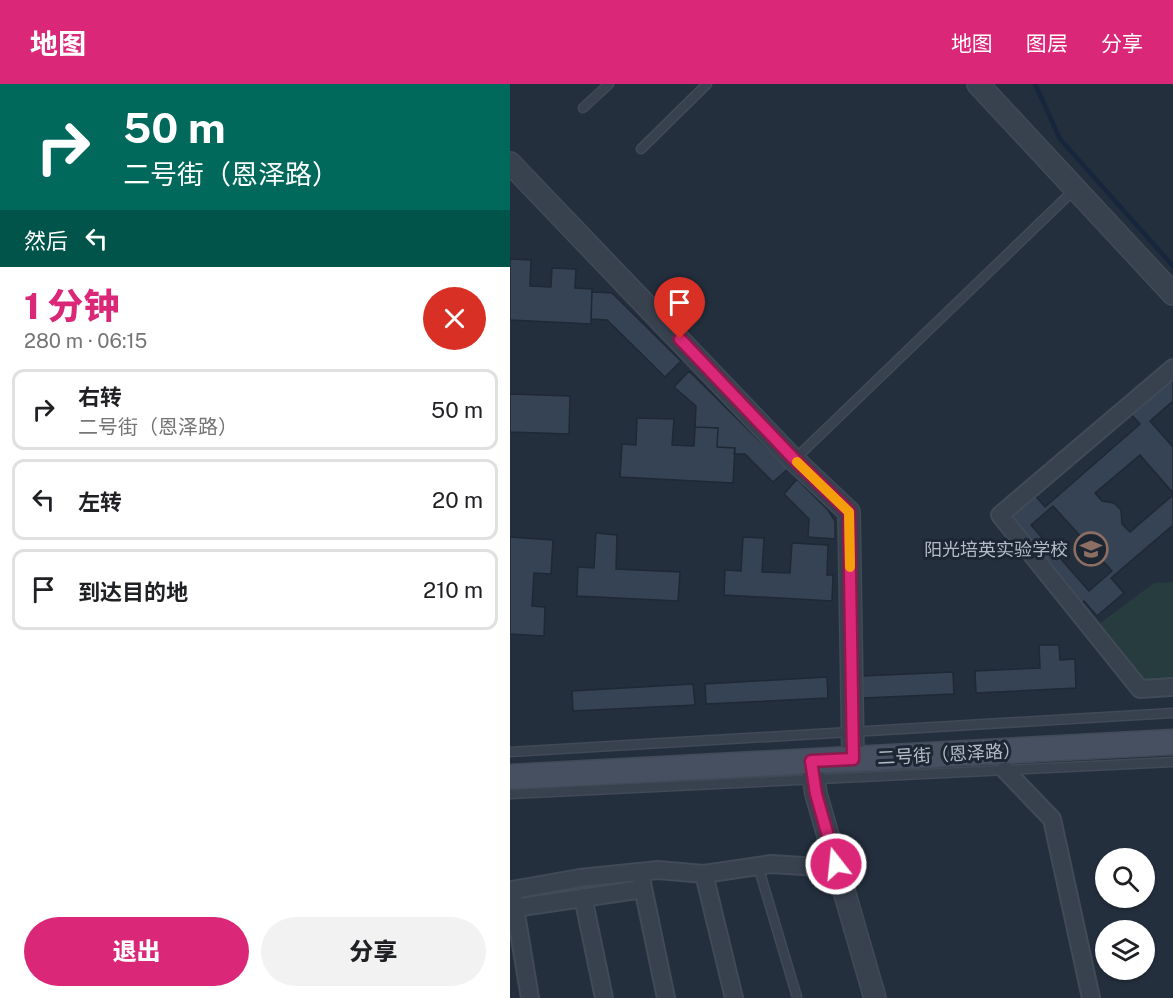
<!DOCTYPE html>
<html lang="zh">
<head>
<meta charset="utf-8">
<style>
	body { margin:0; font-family:"Public Sans","Noto Sans SC",sans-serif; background:#f2f2f2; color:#202124; height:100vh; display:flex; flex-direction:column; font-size:22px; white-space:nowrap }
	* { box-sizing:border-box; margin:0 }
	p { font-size:20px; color:#757577 }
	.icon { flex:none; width:33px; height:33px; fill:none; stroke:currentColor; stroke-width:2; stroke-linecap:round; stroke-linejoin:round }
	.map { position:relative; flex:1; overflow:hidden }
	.side { display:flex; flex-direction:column; background:#fff; width:510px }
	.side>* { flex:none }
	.guide { background:#00695c; color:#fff; overflow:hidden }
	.fabs { position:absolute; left:585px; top:764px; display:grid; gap:12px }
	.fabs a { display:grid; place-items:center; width:60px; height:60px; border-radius:50%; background:#fff; box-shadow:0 2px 4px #0004; font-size:30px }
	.pin { position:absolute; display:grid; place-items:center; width:51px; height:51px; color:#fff; margin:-62px -26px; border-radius:50% 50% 50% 0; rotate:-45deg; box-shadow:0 0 6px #0007 }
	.pin .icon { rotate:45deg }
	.me { position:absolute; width:66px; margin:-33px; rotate:344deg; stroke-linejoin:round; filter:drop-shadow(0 0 4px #0008) }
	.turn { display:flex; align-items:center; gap:21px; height:126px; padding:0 24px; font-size:27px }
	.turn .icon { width:78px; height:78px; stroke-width:2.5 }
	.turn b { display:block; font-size:42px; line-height:51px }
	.then { display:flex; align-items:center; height:57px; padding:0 24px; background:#0003; gap:12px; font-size:22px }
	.round { display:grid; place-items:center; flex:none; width:63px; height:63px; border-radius:32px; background:#f2f2f2 }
	.headline { display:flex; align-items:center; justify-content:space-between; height:102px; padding:0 24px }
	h1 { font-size:36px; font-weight:800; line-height:45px; color:#db2777 }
	.primary-button { display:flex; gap:12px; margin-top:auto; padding:12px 24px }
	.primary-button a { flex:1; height:69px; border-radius:36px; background:#db2777; color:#fff; font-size:24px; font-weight:800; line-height:69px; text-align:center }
	.primary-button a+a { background:#f2f2f2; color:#202124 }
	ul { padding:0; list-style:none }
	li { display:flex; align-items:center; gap:18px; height:81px; margin:0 12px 9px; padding:0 12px; border:3px solid #e0e0e0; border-radius:12px }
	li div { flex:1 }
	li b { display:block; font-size:22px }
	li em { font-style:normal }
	header { display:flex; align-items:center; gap:36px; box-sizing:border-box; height:84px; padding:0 30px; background:#db2777; color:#fff }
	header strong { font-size:28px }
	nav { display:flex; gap:33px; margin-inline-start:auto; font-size:21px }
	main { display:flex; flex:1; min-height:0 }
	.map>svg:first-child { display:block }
	.green { fill:#263c3f }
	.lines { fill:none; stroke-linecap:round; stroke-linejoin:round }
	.stream { stroke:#17263c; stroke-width:4.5 }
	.building { fill:#364354; stroke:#1f2835; stroke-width:1.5; fill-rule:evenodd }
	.service-casing { stroke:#414a57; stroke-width:11 }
	.minor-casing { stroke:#414a57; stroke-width:20 }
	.tertiary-casing { stroke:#414a57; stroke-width:24 }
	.secondary-casing { stroke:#414a57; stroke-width:27 }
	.service { stroke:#38414e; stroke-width:8 }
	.minor { stroke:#38414e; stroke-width:16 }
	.tertiary { stroke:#38414e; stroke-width:21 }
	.secondary { stroke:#465061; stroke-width:24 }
	.route-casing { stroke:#8e194d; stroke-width:15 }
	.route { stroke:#db2777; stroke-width:10 }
	.slow { stroke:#f59e0b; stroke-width:10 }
	.labels { text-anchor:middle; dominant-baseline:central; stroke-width:6; stroke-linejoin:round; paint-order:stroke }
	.poi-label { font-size:18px; fill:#b4bcc9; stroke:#1d2633; text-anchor:end }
	.street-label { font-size:18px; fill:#b4bcc9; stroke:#1d2633 }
</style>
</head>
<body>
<header>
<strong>地图</strong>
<nav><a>地图</a><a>图层</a><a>分享</a></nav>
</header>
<main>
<section class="side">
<div class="guide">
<div class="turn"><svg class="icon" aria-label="right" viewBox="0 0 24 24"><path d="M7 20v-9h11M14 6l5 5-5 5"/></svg><div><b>50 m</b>二号街（恩泽路）</div></div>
<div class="then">然后<svg class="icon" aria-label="left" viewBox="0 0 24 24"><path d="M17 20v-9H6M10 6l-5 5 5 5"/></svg></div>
</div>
<div class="headline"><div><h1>1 分钟</h1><p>280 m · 06:15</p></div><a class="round" style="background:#d93025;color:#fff"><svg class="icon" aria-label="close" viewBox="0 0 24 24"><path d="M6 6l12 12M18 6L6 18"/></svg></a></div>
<ul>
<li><svg class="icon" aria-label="right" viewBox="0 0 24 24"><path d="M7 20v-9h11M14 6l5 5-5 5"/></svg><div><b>右转</b><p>二号街（恩泽路）</p></div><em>50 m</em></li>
<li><svg class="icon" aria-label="left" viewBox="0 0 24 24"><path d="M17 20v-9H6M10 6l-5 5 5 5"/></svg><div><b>左转</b></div><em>20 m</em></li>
<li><svg class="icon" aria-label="arrive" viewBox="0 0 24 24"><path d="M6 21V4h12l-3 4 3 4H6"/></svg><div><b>到达目的地</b></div><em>210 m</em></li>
</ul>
<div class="primary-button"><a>退出</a><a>分享</a></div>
</section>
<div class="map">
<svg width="663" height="914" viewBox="0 0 663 914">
	<rect width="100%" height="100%" fill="#242f3e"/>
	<path class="green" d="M663,498V597L623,599L578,548L644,499Z"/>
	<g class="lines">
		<path class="stream" d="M525,0L550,55L663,182"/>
	</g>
	<path class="building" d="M0,175L21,176L20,202L41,203L42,184L66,185L65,204L82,205L81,240L0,236Z
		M82,208L102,209L171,277L155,293L97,236L81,235Z
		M179,287L278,385L263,398L235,370H224L225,364L207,363L208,344L185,343L186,322L164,303Z
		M663,289V317L640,337L663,363V409L630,371L585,409L592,417L604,419L611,426L612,440L620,448L663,411V441L601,494L614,509L587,532L574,517L569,522L497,432L523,409L535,423L630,340L619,328ZM543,422L602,487L579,507L521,441Z
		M0,310L60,312L59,350L0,348Z
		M127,334L164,335L162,361L184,362L185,343L208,344L207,363L225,364L223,399L110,393L112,360L126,361Z
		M287,395L318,426L325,437V455L298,453L299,435L274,410Z
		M86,449L107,451L106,485L170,488L168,517L67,512L68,483L84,484Z
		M0,453L43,456L41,490L24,489L22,522L35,523L34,552L0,550Z
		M233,453L254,454L252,488L280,489L282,459L318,461L317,491H323L322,517L214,511L215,486L231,487Z
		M529,561H549L550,576L565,575L566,604L466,609L465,587L530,584Z
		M443,588L444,610L353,614L352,592Z
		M317,593L318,614L196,620L195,600Z
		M183,600L185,621L63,627L62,607Z"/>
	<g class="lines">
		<g class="service-casing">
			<path id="service" d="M73,24L99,0
				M131,65L197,0
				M285,375L565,105
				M0,668L663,629
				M0,710L663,678
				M248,782L287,913"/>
		</g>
		<g class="minor-casing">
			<path id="minor" d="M663,284L490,431L630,605L663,603
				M495,686L542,735L581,914
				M194,790L224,914
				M131,794L156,914
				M73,813L94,914
				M5,824L133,805
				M20,914L2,806L70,794L148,786L194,790L261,780L308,783L326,780"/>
		</g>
		<g class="tertiary-casing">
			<path id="tertiary" d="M468,0L663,210
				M0,79L284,376L339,428L343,675
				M301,677L306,710L365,914"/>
		</g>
		<g class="secondary-casing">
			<path id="secondary" d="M0,693L663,658"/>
		</g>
		<use href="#service" class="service"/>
		<use href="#minor" class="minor"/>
		<use href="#tertiary" class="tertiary"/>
		<use href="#secondary" class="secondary"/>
	</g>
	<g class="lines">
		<g class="route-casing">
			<path id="route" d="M170,255L284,375L339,428L343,675L301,677L306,710L326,780"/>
		</g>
		<use href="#route" class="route"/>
		<path class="slow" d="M287,378L339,428L340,483"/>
	</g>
	<defs>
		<g id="school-ring" transform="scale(1.725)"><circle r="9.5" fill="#1d2633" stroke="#8d6e63" stroke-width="1.5"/><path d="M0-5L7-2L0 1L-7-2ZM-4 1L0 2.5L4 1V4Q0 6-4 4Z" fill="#8d6e63"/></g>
	</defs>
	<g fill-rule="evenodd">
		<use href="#school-ring" x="581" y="465"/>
	</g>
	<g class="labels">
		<g class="poi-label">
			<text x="558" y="465">阳光培英实验学校</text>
		</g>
		<g class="street-label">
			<text transform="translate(439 670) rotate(-3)">二号街（恩泽路）</text>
		</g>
	</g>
</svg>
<div class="fabs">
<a><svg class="icon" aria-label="search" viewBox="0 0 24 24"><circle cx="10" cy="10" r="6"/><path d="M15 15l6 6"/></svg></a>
<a><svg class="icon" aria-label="layers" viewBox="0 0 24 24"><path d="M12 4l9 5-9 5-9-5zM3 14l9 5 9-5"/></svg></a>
</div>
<div class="pin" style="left:170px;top:255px;background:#d93025"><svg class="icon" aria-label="arrive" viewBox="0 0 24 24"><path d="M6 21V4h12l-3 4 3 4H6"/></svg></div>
<svg class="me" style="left:326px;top:780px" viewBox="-20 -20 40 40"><circle r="17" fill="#db2777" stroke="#fff" stroke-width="3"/><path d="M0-11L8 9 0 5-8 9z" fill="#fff"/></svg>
</div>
</main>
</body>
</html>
